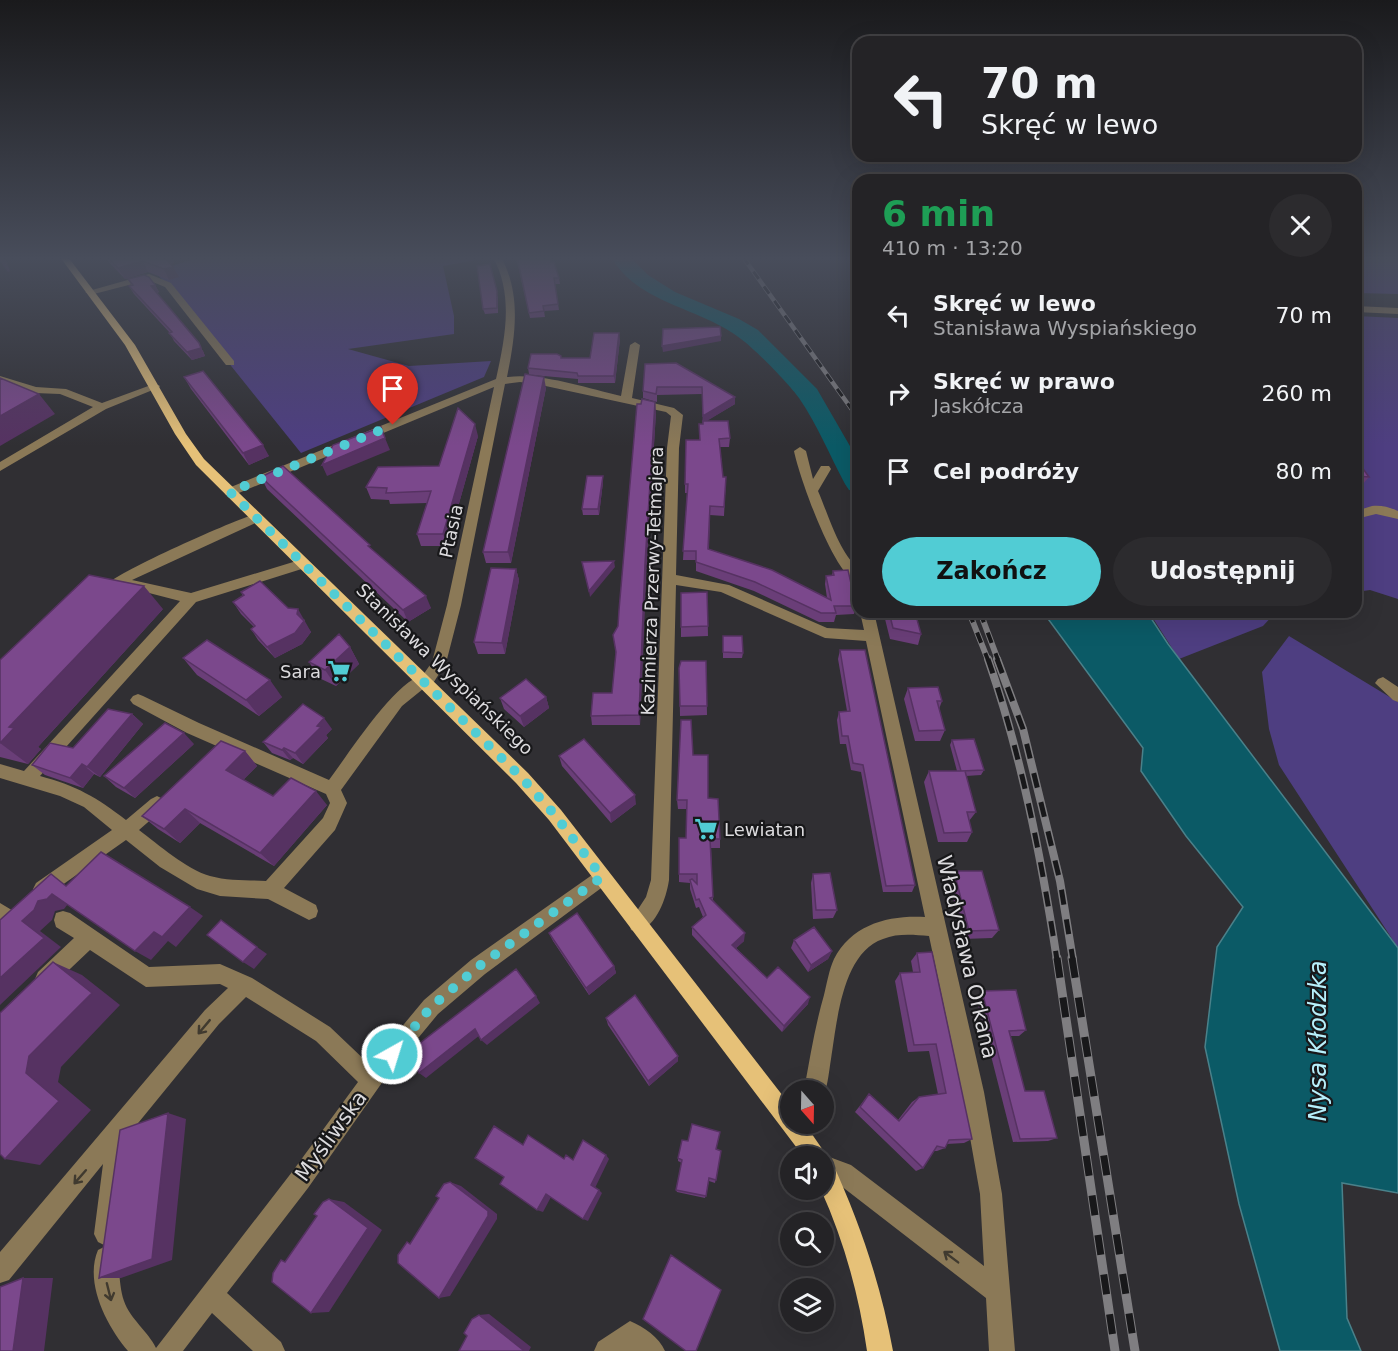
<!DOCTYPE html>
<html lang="pl">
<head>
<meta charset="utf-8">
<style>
	body { margin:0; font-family:"DejaVu Sans",sans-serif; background:#2c2b2e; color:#f1f3f6; height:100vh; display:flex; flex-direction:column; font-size:22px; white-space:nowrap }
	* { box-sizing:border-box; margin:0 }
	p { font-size:20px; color:#a3a4a7 }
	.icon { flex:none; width:33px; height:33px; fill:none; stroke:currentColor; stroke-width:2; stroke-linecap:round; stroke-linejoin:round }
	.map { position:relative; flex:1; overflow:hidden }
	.details { position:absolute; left:852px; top:174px; width:510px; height:444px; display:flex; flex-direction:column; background:#242326; border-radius:18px; box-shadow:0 6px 24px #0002,0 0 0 2px #414043 }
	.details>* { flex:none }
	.top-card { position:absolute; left:852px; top:36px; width:510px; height:126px; border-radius:18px; box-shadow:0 6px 24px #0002,0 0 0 2px #414043; background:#242326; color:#f1f3f6; overflow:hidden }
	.needle { width:39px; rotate:160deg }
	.controls { position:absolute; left:780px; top:1080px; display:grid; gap:12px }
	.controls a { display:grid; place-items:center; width:54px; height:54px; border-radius:50%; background:#242326; box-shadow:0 6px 24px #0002,0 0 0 2px #414043; font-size:30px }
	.pin { position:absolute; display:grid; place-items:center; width:51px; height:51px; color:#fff; margin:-62px -26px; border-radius:50% 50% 50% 0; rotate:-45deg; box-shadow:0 0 6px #0007 }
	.pin .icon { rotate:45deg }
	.me { position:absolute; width:66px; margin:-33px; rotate:39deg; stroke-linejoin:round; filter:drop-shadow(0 0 4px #0008) }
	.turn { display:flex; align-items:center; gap:21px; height:126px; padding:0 30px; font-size:27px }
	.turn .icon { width:78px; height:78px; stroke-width:2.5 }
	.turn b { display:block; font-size:42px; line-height:51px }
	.round { display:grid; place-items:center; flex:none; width:63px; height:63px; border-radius:32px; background:#2c2b2e }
	.overview { display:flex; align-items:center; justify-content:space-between; height:102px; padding:0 30px }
	h1 { font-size:36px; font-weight:700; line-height:45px; color:#1e9e55 }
	.cta { display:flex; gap:12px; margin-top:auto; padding:12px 30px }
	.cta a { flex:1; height:69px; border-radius:36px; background:#51ccd4; color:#111; font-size:24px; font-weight:700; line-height:69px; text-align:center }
	.cta a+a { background:#2c2b2e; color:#f1f3f6 }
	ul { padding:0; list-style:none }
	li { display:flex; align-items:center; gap:18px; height:78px; padding:0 30px }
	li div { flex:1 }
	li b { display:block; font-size:22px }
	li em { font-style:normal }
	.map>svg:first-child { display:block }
	.green { fill:#4e3e81 }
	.water { fill:#0b5a66; stroke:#4a818a; stroke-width:1.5 }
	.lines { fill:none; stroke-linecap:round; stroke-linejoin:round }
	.river { fill:#0b5a66; fill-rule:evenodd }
	.minor { fill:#8b7957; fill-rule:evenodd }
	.major { fill:#e6c178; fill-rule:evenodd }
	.rail-far3-casing { stroke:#7f7e81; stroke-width:4.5 }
	.rail-far2-casing { stroke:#7f7e81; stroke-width:6 }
	.rail-far1-casing { stroke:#7f7e81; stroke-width:8 }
	.rail-casing { stroke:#7f7e81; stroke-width:9 }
	.rail-far3 { stroke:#18181a; stroke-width:3; stroke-dasharray:9; stroke-linecap:butt }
	.rail-far2 { stroke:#18181a; stroke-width:4; stroke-dasharray:11; stroke-linecap:butt }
	.rail-far1 { stroke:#18181a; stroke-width:5; stroke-dasharray:15; stroke-linecap:butt }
	.rail { stroke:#18181a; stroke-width:7; stroke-dasharray:20; stroke-linecap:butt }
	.wall { fill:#6a3e78 }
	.shaded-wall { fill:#563262 }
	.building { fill:#7b488c; stroke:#563262; stroke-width:1.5 }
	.oneway { stroke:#403a2f }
	.route { stroke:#51ccd4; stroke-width:10; stroke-dasharray:0 18 }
	.labels { text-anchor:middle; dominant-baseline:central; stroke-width:4.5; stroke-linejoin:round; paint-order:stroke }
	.street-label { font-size:18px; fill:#dcdbde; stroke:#18181a }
	.poi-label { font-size:18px; fill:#dcdbde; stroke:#18181a; text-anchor:end }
	.near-street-label { font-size:21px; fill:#dcdbde; stroke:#18181a }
	.near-water-label { font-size:24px; font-style:italic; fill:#b7f0fb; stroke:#18181a }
</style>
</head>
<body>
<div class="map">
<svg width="1398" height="1351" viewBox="0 0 1398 1351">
	<rect width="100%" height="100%" fill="#302f33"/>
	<path class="green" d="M201,257H492L443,266L454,316V334L348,349L409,366L491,361L484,377L301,453L155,271Z
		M1356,257H1398V294L1356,293Z
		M1356,316L1398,318V599L1370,590L1356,592Z
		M1149,612H1276L1263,626L1179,659Z
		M1289,636L1398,702V948L1279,765L1269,729L1262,672Z"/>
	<path class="water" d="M1043,612H1147L1168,644L1398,948V1193L1342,1183L1347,1318L1361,1351H1280L1239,1204L1205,1047L1217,947L1243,907L1186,836L1141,771L1143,748Z"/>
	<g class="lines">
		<path class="river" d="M611,257H630L648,275L675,292L739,319L758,330L817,389L858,460V492L849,490L845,484C830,456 817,424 799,398C790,385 755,349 741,339C701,307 639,305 611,257Z"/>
		<path class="minor" d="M493,257H501C522,295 515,337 507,377C544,373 585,388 621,396L630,345L635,342L640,345L632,398L674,408L683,415L679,448L676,575L729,585L827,628L864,630L860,612H874L984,1092L1002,1194L1015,1351H989L986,1298L836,1182L824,1177V1156H820L824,1155L851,1165L984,1266L980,1194L962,1092L929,936C914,935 898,933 883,939C842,953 837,1022 831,1059C829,1071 828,1084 824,1095V1090H804C810,1058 815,1026 824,995C827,983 829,970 834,959C852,924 889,915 925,917L866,641L825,638L721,592L676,585L669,880C666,899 657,925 638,932L631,930L629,923L646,897L651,880L667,448L671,416L666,412L541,385L520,382L505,384L461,605L446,663L430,688L423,689L402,706L341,790L347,803L335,830L284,888L316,905L318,911L316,917L309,920L268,899L220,896L197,889L160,867L126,840L48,895L42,898L36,895L33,889L36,883L112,830L84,807L60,796L0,778V764L24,771L180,601L122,586L115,589L108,584C117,572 236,519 256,514L260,515L262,518L260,521L132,580L191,593L303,559L310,564L308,567L196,602L40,776C77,786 96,797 126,820L151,799L157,796L163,799L165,804L163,809L139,830C159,845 186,869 210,876C228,881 248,880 266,881L323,818L330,803L326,794L187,733L133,704L130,700L133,696L138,694L143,696L199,723L329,780C347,756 395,681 423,675L432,662L447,605L494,387L234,495H226L224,492L226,489L496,379C505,338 514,296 493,257Z
			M149,274L171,283L234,361V365H226L165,287L148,280L90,295L85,292Z
			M1356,306L1398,308V314L1356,312Z
			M0,376L36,387L66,389L102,403L151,385H159L160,387L106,409L0,471V462L93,407L60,394L35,393L0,382Z
			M800,447L806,451L813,479L821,466H829L831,469L818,491C828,514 839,552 858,568V583C834,576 799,476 794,451Z
			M1372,506C1381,505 1389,507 1398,511V519L1376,514L1356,519V511Z
			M1383,677L1398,687V702L1393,700L1375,683L1378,679Z
			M602,868L608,871L611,877L608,883L485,974L438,1014L386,1077L308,1188L227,1293L281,1342L285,1351H253L212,1313L183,1351H128C107,1326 84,1283 98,1250L106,1246L114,1250C121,1266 118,1284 124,1301C130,1319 148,1331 156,1348L292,1172L358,1082L316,1041L246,997L219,1024L130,1133L118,1234L114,1242L106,1246L98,1242L94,1234L103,1164L9,1280L0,1283V1252L205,1010L228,988L220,984L146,987L90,950L52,986L45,989L38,986L35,979L38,972L74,938L56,927L54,920L56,913L63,911L70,913L149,967L220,964L252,978L330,1027L370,1065L424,1000L471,960Z
			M0,903L15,912L17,918L15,924L8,927L0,923Z
			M630,1321C644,1327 659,1337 665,1351H594L598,1342Z"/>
		<path class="major" d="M60,257H68L135,345L186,434L204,459L528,773L561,810L790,1105V1124H805L827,1156L826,1159L832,1162C860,1223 881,1285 893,1351H867C859,1295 844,1241 821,1190H824V1156H803L549,820L516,783L196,465L175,434L125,345Z"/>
		<g class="rail-far3-casing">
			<path id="rail-far3" d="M743,257L858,418"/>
		</g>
		<g class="rail-far2-casing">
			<path id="rail-far2" d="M969,612L988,660
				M980,612L998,660"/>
		</g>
		<g class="rail-far1-casing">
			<path id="rail-far1" d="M988,659C1022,757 1041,857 1057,960
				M997,659L1023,729L1060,881L1073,960"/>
		</g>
		<g class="rail-casing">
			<path id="rail" d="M1057,958L1115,1351
				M1072,958L1135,1351"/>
		</g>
		<use href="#rail-far3" class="rail-far3"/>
		<use href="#rail-far2" class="rail-far2"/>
		<use href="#rail-far1" class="rail-far1"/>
		<use href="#rail" class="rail"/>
	</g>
	<path class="wall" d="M104,257H171L174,263L171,264L179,277L169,280L148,272L125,279Z
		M516,257L551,262L559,278L560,284H555L559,310L544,311L545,317L530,318Z
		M128,279L155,285L159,292L157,293L203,351L205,356L192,360L174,341L170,333L134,294L129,286L131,285Z
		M498,296V313L485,314L483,309Z
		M620,339L615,383H578V379L532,375L546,388L511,563H486L483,552L529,374L528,368L562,358H590Z
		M645,364L735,397V404L706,421L730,438L729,447H720L723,477H726L724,516L710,515L709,549L827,598L825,584L826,576L832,575L833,571L856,606L854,614L836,615L834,622H819L754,591L696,571V560H683L687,493H685V484L699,440L703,424L702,394L657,395V402L643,398V391Z
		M184,377L269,456L249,465L191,389Z
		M641,404L656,412L646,574L640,725H592L591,716L612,693L618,626Z
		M478,436L447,546H421L417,534L427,503L390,504L389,500L371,499L366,487L439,466Z
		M1356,462L1369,477L1356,492Z
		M261,477L372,550L431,608L408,622L267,489Z
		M603,482L599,515H583L582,509Z
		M516,569L519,580L505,654H478L474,642Z
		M241,592L288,608L305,620L304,622L311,632L302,644L275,658L258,640L251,629L254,627L241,614L233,602L243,596Z
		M707,592L708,636L681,637V593Z
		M163,609L38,747L41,749L28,764L0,757V660Z
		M887,612H915L921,634L918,645L890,639L885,619Z
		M723,636L743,653L742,658H723Z
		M350,647L359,664L336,686L319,678L309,662Z
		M840,650L915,885L912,892H883L861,772L851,770L846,744H840L837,720L839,712L847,711L838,659Z
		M183,658L282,697L259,716L197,675Z
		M706,661L707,715L680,716L679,668Z
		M908,688L942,701L939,709L945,730L940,741H915L904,699Z
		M546,697L549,708L524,727L504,709L500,698Z
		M132,714L143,724L100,777L94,774L83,788L45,775L32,765L73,748Z
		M332,729L326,735L328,738L303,764L293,758L290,760L272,753L263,742Z
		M952,740L984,770L981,775L966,776L976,812L969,821L972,832L967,842H938L924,782L929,771H957L950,745Z
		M194,744L135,798L116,787L104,776Z
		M245,751L257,766L243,780L273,796L327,805L274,866L200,823L180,843L158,829L142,816Z
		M693,755L720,839V848H711L713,900L744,941L736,948L767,978L808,1004L782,1032L692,935V927L703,917L699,907L696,908L690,889V883L679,882V874L686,838L687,809H678L677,800Z
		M559,756L636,804L611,823L562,766Z
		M954,871L999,930L992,938L963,939L949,880Z
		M813,874L837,910L833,918L813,919L811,883Z
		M549,933L614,966L616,973L589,995L553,941Z
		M794,940L832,951L828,959L808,972L791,948Z
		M917,953L972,1139L964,1143L947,1144L945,1148L937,1151H934L923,1168L916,1171L855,1112L869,1094L898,1120L912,1102L919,1097L938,1094L929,1051L908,1052L895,981L900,973L913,972L911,961Z
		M982,991L1026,1030L1019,1036H1010L1025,1091L1057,1138L1048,1141L1013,1142L976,997Z
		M606,1018L678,1056V1061L649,1086L608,1025Z
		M717,1149L721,1151L715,1183L709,1181L705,1198L677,1192L676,1190L682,1163L678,1161V1158Z"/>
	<path class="shaded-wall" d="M2,257H5L10,271L8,272L0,261Z
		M164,257H171L174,263L169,265Z
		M143,261L148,272L125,279L118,268Z
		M173,267L179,277L169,280L164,269Z
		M155,285L159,292L155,293L151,286Z
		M619,333L620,339L615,383L614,376Z
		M721,336V341L663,352L662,346Z
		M199,343L205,356L192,360L187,352Z
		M544,377L546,388L511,563L508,552Z
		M39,394L55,414L0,446V416Z
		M735,397V404L702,424L703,416Z
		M655,402L656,412L646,574L640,725L639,715L645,564Z
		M475,424L478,436L447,546L443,534Z
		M385,438L390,450L327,476L322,465Z
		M263,445L269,456L249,465L243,453Z
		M603,476V482L599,515L598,509Z
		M614,561L615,567L590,597L589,591Z
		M516,569L519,580L505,654L502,643Z
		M144,586L163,609L38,747L41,749L28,764L0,743L9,727Z
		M426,596L431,608L408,622L403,610Z
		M298,609L311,632L302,644L275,658L267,647L297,614Z
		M350,647L359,664L336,686L325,670Z
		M270,680L282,697L259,716L246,700Z
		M546,697L549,708L524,727L520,716Z
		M132,714L143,724L100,777L87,767Z
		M324,718L332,729L326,735L328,738L303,764L295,753Z
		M184,733L194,744L135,798L124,788Z
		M284,748L293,758L290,760L282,750Z
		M245,751L257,766L239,784L226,770Z
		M82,764L94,774L83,788L70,778Z
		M316,791L327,805L274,866L260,853Z
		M635,795L636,804L611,823L610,813Z
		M185,809L200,823L180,843L164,829Z
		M52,894L68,904L64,909L55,911L52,920L40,931L61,947L0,1005V978L22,921L38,901Z
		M190,907L203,916L176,947L168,941L151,960L135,951L154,932Z
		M745,933L744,941L732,952V945Z
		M257,947L267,954L254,969L243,962Z
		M832,951L828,959L808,972L811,965Z
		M53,962L82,975L120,1005L61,1067L58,1082L91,1110L40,1165L5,1159L29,1056Z
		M614,966L616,973L589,995L586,988Z
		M536,996L540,1003L487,1045L481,1040Z
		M810,997L808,1004L782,1032L784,1026Z
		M475,1029L480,1035L426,1078L419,1073Z
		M678,1056V1061L649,1086L648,1081Z
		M168,1113L186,1119L172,1260L121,1278H99Z
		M606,1155L609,1159L595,1188L591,1185Z
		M450,1182L461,1186L497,1214V1219L450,1296L439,1298Z
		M599,1190L602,1193L588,1221L583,1219Z
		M546,1194L551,1197L543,1212L537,1210Z
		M329,1199L344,1202L382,1230L329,1312L311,1313Z
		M23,1278H53L44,1351H13Z
		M489,1314L531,1347L529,1351H523L479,1315Z"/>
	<path class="building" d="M108,257H165L173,267L164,269L143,261L118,268Z
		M517,257H549L551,262H554L559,278H554L558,304L543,306L544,311L529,313Z
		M490,264L497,291V308L483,309L477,266Z
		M144,275L149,277L155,285L151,286L199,343L201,348L187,352L169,333L172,332L129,286L133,285L128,279Z
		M720,327L721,336L662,346L663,329Z
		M594,333H619L614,376H578L577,373L528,368L531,354H557L561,356V358H590Z
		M676,363L735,397L703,416L702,387H657L656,394L643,391L645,364Z
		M203,371L263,445L243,453L184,377Z
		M525,374L544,377L508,552H483Z
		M0,378L39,394L0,416Z
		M642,399L655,402L645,564L639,715L591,716L593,693H612L616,652L613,635L618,626L619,610L637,404H641Z
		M458,408L475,424L443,534H417L431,491L386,493L387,488L366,487L378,467L439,466Z
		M703,421H728L730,438L719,439L723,477H726L724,507L710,506L708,549L772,570L831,600L826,576L834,575L833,571L848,570L856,606H834L836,613H821L755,582L696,562V551H683L688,484H685L686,440H700L699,424H703Z
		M381,427L385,438L322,465L333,445Z
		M1356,462H1358L1369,477L1356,476Z
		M283,466L370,545L368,546L426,596L403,610L261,477Z
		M587,476H603L598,509H582Z
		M614,561L589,591L582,562Z
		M491,568L516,569L502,643L474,642Z
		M89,575L144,586L9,727L14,728L0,743V660Z
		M260,581L288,608L298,609L297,614L304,621L295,633L267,647L251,629L255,626L233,602L244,595L241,592Z
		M707,592L708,626L681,627V593Z
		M889,612H915L921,634L893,628Z
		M339,634L350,647L325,670L309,662Z
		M723,636H742L743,653L723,652Z
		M207,640L270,680L246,700L183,658Z
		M840,650H865L915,885L886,886L863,765L853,763L848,736H842L839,712L850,711Z
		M681,661H706L707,706H680L679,668Z
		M526,679L546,697L520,716L500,698Z
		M938,687L942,701H937L945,730L919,731L908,688Z
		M303,704L324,718L317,726L321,727L295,753L284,748L282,750L263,742Z
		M108,709L132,714L87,767L82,764L70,778L32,765L50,743L73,748Z
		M681,720H691L693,755H708V798L718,799L720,839H710L713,897L710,898L745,933L732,945L767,978L778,967L810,997L784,1026L692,927L706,915L699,899L696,900L690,880L692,879L697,884V874H679V838H686L687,800H677Z
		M165,723L184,733L124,788L104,776Z
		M584,739L635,795L610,813L559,756Z
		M974,739L984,770L961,771L952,740Z
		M221,741L245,751L226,770L273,796L291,778L316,791L260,853L185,809L164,829L142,816Z
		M929,771H965L976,812H967L972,832L944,833Z
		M101,852L190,907L162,937L154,932L135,951L52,894L47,899L38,901L34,910L22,921L44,938L0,978V920L51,874L66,886Z
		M954,871H982L999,930L969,931Z
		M830,873L837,910H816L813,874Z
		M577,913L614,966L586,988L549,933Z
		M221,920L257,947L243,962L207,935Z
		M814,927L832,951L811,965L794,940Z
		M932,952L972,1139L949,1140L945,1148L937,1146L923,1168L860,1107L869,1094L899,1121L919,1097L946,1093L936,1044L914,1045L900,973L920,972L917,953Z
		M53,962L92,993L29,1056L26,1073L59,1101L5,1159L0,1154V1013Z
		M516,969L536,996L481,1040L475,1029L419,1073L407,1053Z
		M1016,990L1026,1030L1009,1031L1025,1091H1044L1057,1138L1020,1139L982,991Z
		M635,995L678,1056L648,1081L606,1018Z
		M168,1113L152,1259L99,1278L120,1130Z
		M692,1124L720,1132L716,1149L721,1151L716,1180L709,1178L706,1196L676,1190L682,1160L678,1158L682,1140L688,1141Z
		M494,1126L523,1145L528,1135L564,1159L566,1155L573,1160L583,1140L606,1155L591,1185L599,1190L583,1219L546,1194L537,1210L500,1184L504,1177L475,1158Z
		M450,1182L488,1211V1216L439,1298L398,1263V1255L407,1242L410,1244L439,1198L436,1196L444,1184Z
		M329,1199L368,1228L311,1313L272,1282L273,1273L281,1260L285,1262L317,1216L314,1214L323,1202Z
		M671,1255L721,1290L696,1351H686L643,1319Z
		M23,1278L13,1351H0V1287Z
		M479,1315L523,1350V1351H459L467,1336L464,1333L472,1319Z"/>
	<defs><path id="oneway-shaft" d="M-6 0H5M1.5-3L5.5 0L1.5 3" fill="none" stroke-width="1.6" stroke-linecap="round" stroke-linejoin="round" transform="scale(1.5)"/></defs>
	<g class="oneway">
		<use href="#oneway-shaft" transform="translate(204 1027) rotate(130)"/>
		<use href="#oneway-shaft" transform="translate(80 1177) rotate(131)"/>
		<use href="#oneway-shaft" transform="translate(951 1257) rotate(-143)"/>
		<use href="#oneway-shaft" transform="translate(109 1292) rotate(76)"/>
	</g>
	<linearGradient id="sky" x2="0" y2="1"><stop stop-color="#1a1a1c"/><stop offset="0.58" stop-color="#484d5b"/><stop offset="1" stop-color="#484d5b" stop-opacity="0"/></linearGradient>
	<rect width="1398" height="446" fill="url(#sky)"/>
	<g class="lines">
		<path class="route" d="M392,1054L431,1007L478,967L602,877L555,815L522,778L230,492L393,425"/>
	</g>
	<defs>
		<g id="supermarket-bare" transform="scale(1.8)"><path d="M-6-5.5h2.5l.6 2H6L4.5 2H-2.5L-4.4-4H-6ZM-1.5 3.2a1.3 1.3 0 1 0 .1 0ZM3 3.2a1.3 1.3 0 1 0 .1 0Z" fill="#51ccd4" stroke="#18181a" stroke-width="2.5" paint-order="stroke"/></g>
	</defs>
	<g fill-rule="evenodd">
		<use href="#supermarket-bare" x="339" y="671"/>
		<use href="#supermarket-bare" x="706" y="829"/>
	</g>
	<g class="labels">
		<g class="street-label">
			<text transform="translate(451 531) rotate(-78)">Ptasia</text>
			<text transform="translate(652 581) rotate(-88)">Kazimierza Przerwy-Tetmajera</text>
			<text transform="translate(445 669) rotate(44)">Stanisława Wyspiańskiego</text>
		</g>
		<g class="poi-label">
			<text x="321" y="671">Sara</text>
			<text x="724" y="829" text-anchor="start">Lewiatan</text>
		</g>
		<g class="near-street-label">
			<text transform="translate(967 957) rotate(77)">Władysława Orkana</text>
			<text transform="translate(331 1136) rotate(-54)">Myśliwska</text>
		</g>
		<g class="near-water-label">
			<text transform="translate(1318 1041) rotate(-90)">Nysa Kłodzka</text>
		</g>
	</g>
</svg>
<div class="controls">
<a><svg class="needle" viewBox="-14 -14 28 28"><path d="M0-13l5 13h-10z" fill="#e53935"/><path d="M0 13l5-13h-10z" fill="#a3a4a7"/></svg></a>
<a><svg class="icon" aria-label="sound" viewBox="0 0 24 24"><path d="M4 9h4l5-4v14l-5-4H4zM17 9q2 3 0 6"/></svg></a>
<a><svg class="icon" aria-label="search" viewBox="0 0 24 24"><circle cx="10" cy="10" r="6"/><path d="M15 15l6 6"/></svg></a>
<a><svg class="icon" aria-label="layers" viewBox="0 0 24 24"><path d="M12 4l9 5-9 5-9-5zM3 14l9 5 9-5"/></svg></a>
</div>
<div class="pin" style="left:393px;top:425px;background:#d93025"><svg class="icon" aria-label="arrive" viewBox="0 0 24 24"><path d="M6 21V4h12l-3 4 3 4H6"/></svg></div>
<svg class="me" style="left:392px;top:1054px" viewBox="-20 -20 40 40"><circle r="17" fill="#51ccd4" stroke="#fff" stroke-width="3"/><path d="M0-11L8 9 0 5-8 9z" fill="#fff"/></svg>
<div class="top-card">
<div class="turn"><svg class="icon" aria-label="left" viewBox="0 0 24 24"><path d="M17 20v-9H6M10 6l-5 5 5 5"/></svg><div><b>70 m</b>Skręć w lewo</div></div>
</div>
<section class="details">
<div class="overview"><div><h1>6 min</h1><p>410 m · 13:20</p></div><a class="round"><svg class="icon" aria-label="close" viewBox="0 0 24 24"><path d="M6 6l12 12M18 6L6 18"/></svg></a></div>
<ul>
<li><svg class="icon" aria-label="left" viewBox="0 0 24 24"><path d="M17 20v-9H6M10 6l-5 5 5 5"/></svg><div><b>Skręć w lewo</b><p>Stanisława Wyspiańskiego</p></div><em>70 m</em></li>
<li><svg class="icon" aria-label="right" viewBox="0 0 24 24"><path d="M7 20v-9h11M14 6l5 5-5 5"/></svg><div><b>Skręć w prawo</b><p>Jaskółcza</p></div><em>260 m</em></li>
<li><svg class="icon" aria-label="arrive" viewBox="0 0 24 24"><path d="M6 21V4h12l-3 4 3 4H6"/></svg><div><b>Cel podróży</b></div><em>80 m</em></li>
</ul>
<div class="cta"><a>Zakończ</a><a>Udostępnij</a></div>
</section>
</div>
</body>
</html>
